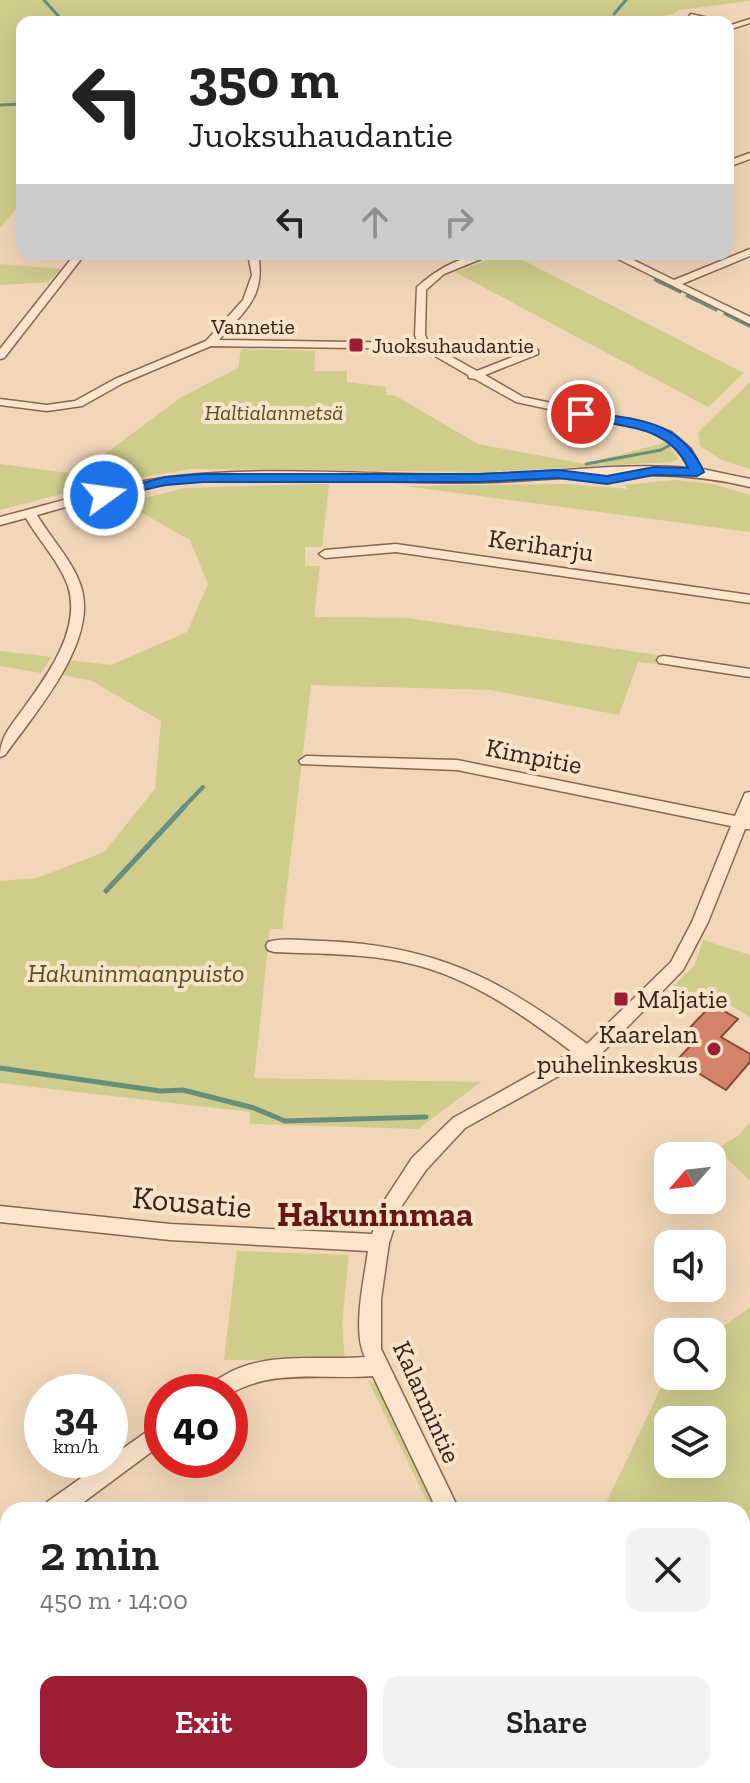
<!DOCTYPE html>
<html lang="en">
<head>
<meta charset="utf-8">
<style>
	body { margin:0; font-family:"Zilla Slab",serif; background:#f2f2f2; color:#222; height:100vh; display:flex; flex-direction:column; font-size:30px; white-space:nowrap }
	* { box-sizing:border-box; margin:0 }
	p { font-size:26px; color:#767676 }
	.icon { flex:none; width:44px; height:44px; fill:none; stroke:currentColor; stroke-width:2; stroke-linecap:round; stroke-linejoin:round }
	.map { position:relative; flex:1; overflow:hidden }
	.drawer { position:absolute; left:0px; top:1502px; width:750px; height:282px; display:flex; flex-direction:column; background:#fff; border-radius:24px 24px 0 0; box-shadow:0 8px 32px #0002 }
	.drawer>* { flex:none }
	.top-card { position:absolute; left:16px; top:16px; width:718px; height:244px; border-radius:16px; box-shadow:0 8px 32px #0002; background:#fff; color:#222; overflow:hidden }
	.needle { width:52px; rotate:242deg }
	.controls { position:absolute; left:654px; top:1142px; display:grid; gap:16px }
	.controls a { display:grid; place-items:center; width:72px; height:72px; border-radius:16px; background:#fff; box-shadow:0 8px 32px #0002; font-size:40px }
	.speed { position:absolute; left:24px; top:1374px; display:flex; gap:16px; font-size:40px; font-weight:700; text-align:center }
	.speed>* { display:grid; place-content:center; width:104px; height:104px; border-radius:50%; background:#fff; box-shadow:0 8px 32px #0002; line-height:1 }
	.speed small { font-size:20px; font-weight:400 }
	.speed .limit { border:12px solid #d22; background:#fff; color:#111 }
	.pin { position:absolute; display:grid; place-items:center; width:68px; height:68px; color:#fff; margin:-34px; border:4px solid #fff; border-radius:50%; box-shadow:0 2px 8px #0007 }
	.me { position:absolute; width:88px; margin:-44px; rotate:76deg; stroke-linejoin:round; filter:drop-shadow(0 0 6px #0008) }
	.turn { display:flex; align-items:center; gap:28px; height:168px; padding:0 40px; font-size:36px }
	.turn .icon { width:104px; height:104px; stroke-width:2.5 }
	.turn b { display:block; font-size:56px; line-height:68px }
	.lanes { display:flex; align-items:center; height:76px; padding:0 40px; background:#0003; justify-content:center; gap:40px; direction:ltr }
	.lanes .off { opacity:.35 }
	.round { display:grid; place-items:center; flex:none; width:84px; height:84px; border-radius:16px; background:#f2f2f2 }
	.head { display:flex; align-items:center; justify-content:space-between; height:136px; padding:0 40px }
	h1 { font-size:48px; font-weight:600; line-height:60px }
	.primary-button { display:flex; gap:16px; margin-top:auto; padding:16px 40px }
	.primary-button a { flex:1; height:92px; border-radius:16px; background:#9d1d34; color:#fff; font-size:32px; font-weight:600; line-height:92px; text-align:center }
	.primary-button a+a { background:#f2f2f2; color:#222 }
	.map>svg:first-child { display:block }
	.green { fill:#d0cc8c; fill-rule:evenodd }
	.lines { fill:none; stroke-linecap:round; stroke-linejoin:round }
	.stream-far2 { stroke:#658e7d; stroke-width:3 }
	.stream-far1 { stroke:#658e7d; stroke-width:4 }
	.stream { stroke:#658e7d; stroke-width:5 }
	.building { fill:#d3846a; stroke:#8a4936; stroke-width:2 }
	.minor-casing { stroke:#896652; stroke-width:3 }
	.minor { fill:#fce5cc; fill-rule:evenodd }
	.route { fill:#1a73e8; stroke:#114b97; stroke-width:2 }
	.poi-dot { fill:#9d1d34; stroke:#f8e2c8; stroke-width:3 }
	.labels { text-anchor:middle; dominant-baseline:central; stroke-width:8; stroke-linejoin:round; paint-order:stroke }
	.far-street-label { font-size:22px; fill:#362219; stroke:#f8e2c8 }
	.far-poi-label { font-size:22px; fill:#362219; stroke:#f8e2c8; text-anchor:start }
	.far-park-label { font-size:22px; font-style:italic; fill:#50541d; stroke:#f8e2c8 }
	.street-label { font-size:26px; fill:#362219; stroke:#f8e2c8 }
	.park-label { font-size:26px; font-style:italic; fill:#50541d; stroke:#f8e2c8 }
	.poi-label { font-size:26px; fill:#362219; stroke:#f8e2c8; text-anchor:start }
	.near-street-label { font-size:32px; fill:#362219; stroke:#f8e2c8 }
	.district-label { font-size:34px; font-weight:bold; fill:#661714; stroke:#f8e2c8 }
</style>
</head>
<body>
<div class="map">
<svg width="750" height="1783" viewBox="0 0 750 1783">
	<rect width="100%" height="100%" fill="#f1d6b8"/>
	<path class="green" d="M0,0H750V1L679,10L673,14L629,22H22V202L0,228Z
		M503,254H511L744,373L708,407L455,272Z
		M0,264L61,269L48,282L0,285Z
		M241,349L315,351L314,371H347V382L386,387V395H394L478,444L585,464L667,442L678,459L671,462L489,472L190,469L84,488L0,510V464L84,475L94,462L180,398L238,368Z
		M750,382V469L722,460L700,446L698,432Z
		M675,480L713,484L750,495V532L405,486L568,484L629,489L624,485Z
		M313,484H329L322,547H305V566H320L314,617L408,618L657,655L656,664L638,662L619,715L491,690L311,685L282,929H270L254,1078L481,1082L418,1129L250,1124V1112L0,1083V881L37,878L104,852L155,789L161,721L92,681L58,674L68,660L111,665L187,632L208,584L190,540L124,503L185,488Z
		M0,651L52,657L41,673L0,666Z
		M703,940L750,955V1017L711,994L655,1003L695,965Z
		M750,1122V1181L717,1149L739,1135Z
		M237,1251L349,1255L342,1323L345,1360H224Z
		M750,1307V1678L742,1691V1510H594L606,1503L668,1373V1376H712V1335ZM668,1420H712V1464H668Z
		M368,1380L379,1385L440,1510H431Z
		M465,1776H611L616,1783H474Z"/>
	<g class="lines">
		<path class="stream-far2" d="M44,0L61,19
			M614,14L626,0
			M607,22L609,19
			M0,105L22,104
			M655,280L680,292
			M687,296L716,310
			M725,314L749,326
			M586,464L661,450L672,444"/>
		<path class="stream-far1" d="M182,809L203,787"/>
		<path class="stream" d="M106,891L184,807
			M0,1068L160,1091L183,1090L254,1108L285,1121L426,1117"/>
	</g>
	<path class="building" d="M712,1004L738,1019L721,1037L750,1054V1062L726,1090L677,1060L693,1043L682,1036Z"/>
	<g class="lines">
		<g class="minor-casing">
			<path id="minor" d="M691,14L717,20L718,22L688,18Z
				M750,19V23L728,30V26Z
				M750,153V159L728,167V161Z
				M750,249V256L682,284L750,317V324L608,254H621L674,280Z
				M75,254H85L4,358L0,359V349Z
				M248,254H258C266,297 245,310 219,340L418,343L415,335L417,287C438,268 464,254 493,254L444,274L426,290L425,335L429,344L477,371L530,350H538V354L485,375L523,397L646,423L671,432L691,449L702,469L750,479V487C660,465 580,479 490,482C386,485 283,473 179,483C131,488 84,502 37,515C51,539 75,563 82,590C96,644 35,713 5,755L0,757C0,736 12,725 23,709C47,676 82,629 68,586C59,561 39,541 26,518L0,525V517C59,502 117,483 178,476C281,465 385,477 488,474C555,473 622,462 689,468C679,446 665,437 643,429L516,402L475,379L469,378L468,375L423,349L211,346L123,383L82,406L47,411L0,405V399L47,405L75,401L115,379L206,341L243,300L252,275Z
				M396,544L750,595V603L396,552L325,558L319,554L325,550Z
				M664,656L750,669V677L659,663L657,660L659,657Z
				M306,756L457,760L735,816L745,793L750,792V829H745L708,922L683,970L604,1051L465,1128L426,1170L401,1207L389,1243L381,1299V1349L459,1510H437L373,1376C325,1380 273,1368 230,1394V1392H205C208,1383 215,1381 223,1376C267,1350 317,1361 365,1357C352,1331 364,1280 368,1251L170,1240L0,1222V1206L170,1224L372,1234L386,1198L412,1158L453,1118L572,1052C525,1016 474,980 416,965C370,953 321,954 274,952L268,950L266,946L268,942C284,937 306,941 323,941C433,945 500,978 587,1044L671,962L692,922L731,826L457,770L301,764L299,761Z
				M162,1421V1444L73,1510H44L47,1502Z
				M8,1533V1558L0,1561V1536Z
				M369,1776H393L390,1783H366Z"/>
		</g>
		<use href="#minor" class="minor"/>
	</g>
	<path class="route" d="M581,411C634,420 679,417 704,472L697,476L654,475L607,484L558,478L480,482H203L165,485L104,499L97,495L165,477L203,474H480L558,470L607,476L654,467L688,468C668,423 618,427 576,417V412Z"/>
	<g class="poi-dot">
		<rect x="348" y="337" width="16" height="16" rx="4"/>
		<rect x="613" y="991" width="16" height="16" rx="4"/>
		<circle cx="714" cy="1049" r="8"/>
	</g>
	<g class="labels">
		<g class="far-street-label">
			<text x="253" y="326">Vannetie</text>
		</g>
		<g class="far-poi-label">
			<text x="372" y="345">Juoksuhaudantie</text>
		</g>
		<g class="far-park-label">
			<text x="274" y="412">Haltialanmetsä</text>
		</g>
		<g class="street-label">
			<text transform="translate(541 545) rotate(8)">Keriharju</text>
			<text transform="translate(534 756) rotate(11)">Kimpitie</text>
			<text transform="translate(427 1402) rotate(66)">Kalannintie</text>
		</g>
		<g class="park-label">
			<text x="136" y="973">Hakuninmaanpuisto</text>
		</g>
		<g class="poi-label">
			<text x="637" y="999">Maljatie</text>
			<text x="698" y="1034" text-anchor="end">Kaarelan<tspan x="698" dy="30">puhelinkeskus</tspan></text>
		</g>
		<g class="near-street-label">
			<text transform="translate(192 1202) rotate(5)">Kousatie</text>
		</g>
		<g class="district-label">
			<text x="375" y="1214">Hakuninmaa</text>
		</g>
	</g>
</svg>
<div class="controls">
<a><svg class="needle" viewBox="-14 -14 28 28"><path d="M0-13l5 13h-10z" fill="#e53935"/><path d="M0 13l5-13h-10z" fill="#767676"/></svg></a>
<a><svg class="icon" aria-label="sound" viewBox="0 0 24 24"><path d="M4 9h4l5-4v14l-5-4H4zM17 9q2 3 0 6"/></svg></a>
<a><svg class="icon" aria-label="search" viewBox="0 0 24 24"><circle cx="10" cy="10" r="6"/><path d="M15 15l6 6"/></svg></a>
<a><svg class="icon" aria-label="layers" viewBox="0 0 24 24"><path d="M12 4l9 5-9 5-9-5zM3 14l9 5 9-5"/></svg></a>
</div>
<div class="speed"><div>34<small>km/h</small></div><div class="limit">40</div></div>
<div class="pin" style="left:581px;top:414px;background:#d93025"><svg class="icon" aria-label="arrive" viewBox="0 0 24 24"><path d="M6 21V4h12l-3 4 3 4H6"/></svg></div>
<svg class="me" style="left:104px;top:495px" viewBox="-20 -20 40 40"><circle r="17" fill="#1a73e8" stroke="#fff" stroke-width="3"/><path d="M0-11L8 9 0 5-8 9z" fill="#fff"/></svg>
<div class="top-card">
<div class="turn"><svg class="icon" aria-label="left" viewBox="0 0 24 24"><path d="M17 20v-9H6M10 6l-5 5 5 5"/></svg><div><b>350 m</b>Juoksuhaudantie</div></div>
<div class="lanes"><svg class="icon" aria-label="left" viewBox="0 0 24 24"><path d="M17 20v-9H6M10 6l-5 5 5 5"/></svg><svg class="icon off" aria-label="ahead" viewBox="0 0 24 24"><path d="M12 20V5M6 11l6-6 6 6"/></svg><svg class="icon off" aria-label="right" viewBox="0 0 24 24"><path d="M7 20v-9h11M14 6l5 5-5 5"/></svg></div>
</div>
<section class="drawer">
<div class="head"><div><h1>2 min</h1><p>450 m · 14:00</p></div><a class="round"><svg class="icon" aria-label="close" viewBox="0 0 24 24"><path d="M6 6l12 12M18 6L6 18"/></svg></a></div>
<div class="primary-button"><a>Exit</a><a>Share</a></div>
</section>
</div>
</body>
</html>
